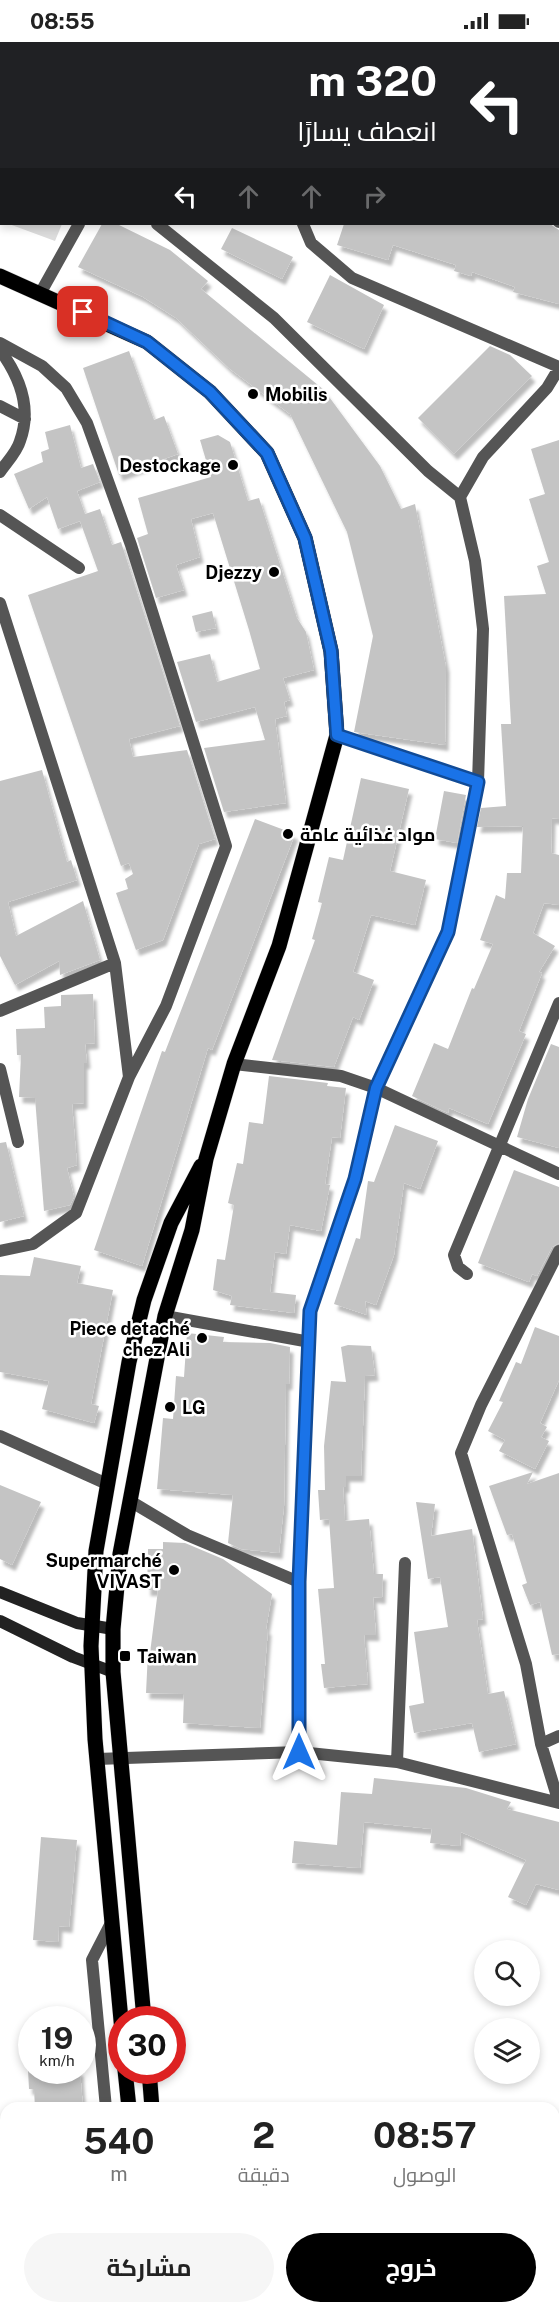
<!DOCTYPE html>
<html lang="ar">
<head>
<meta charset="utf-8">
<style>
	body { margin:0; font-family:"Public Sans",Cairo,sans-serif; background:#f6f6f6; color:#222; direction:rtl; height:100vh; display:flex; flex-direction:column; font-size:22px; white-space:nowrap }
	* { box-sizing:border-box; margin:0 }
	p { font-size:20px; color:#767676 }
	.icon { flex:none; width:33px; height:33px; fill:none; stroke:currentColor; stroke-width:2; stroke-linecap:round; stroke-linejoin:round }
	.map { position:relative; flex:1; overflow:hidden; direction:ltr }
	.sheet { position:absolute; left:0px; top:2060px; width:560px; height:212px; display:flex; flex-direction:column; background:#fff; border-radius:18px 18px 0 0; box-shadow:0 3px 9px #0003; direction:rtl }
	.sheet>* { flex:none }
	.hud { position:absolute; left:0px; top:0px; width:560px; height:183px; box-shadow:0 3px 9px #0003; direction:rtl; background:#202124; color:#fff; overflow:hidden }
	.tools { position:absolute; left:474px; top:1898px; display:grid; gap:12px }
	.tools a { display:grid; place-items:center; width:66px; height:66px; border-radius:50%; background:#fff; box-shadow:0 3px 9px #0003; font-size:30px }
	.speed { position:absolute; left:18px; top:1964px; display:flex; gap:12px; font-size:30px; font-weight:700; text-align:center }
	.speed>* { display:grid; place-content:center; width:78px; height:78px; border-radius:50%; background:#fff; box-shadow:0 3px 9px #0003; line-height:1 }
	.speed small { font-size:15px; font-weight:400 }
	.speed .limit { border:9px solid #d22; background:#fff; color:#111 }
	.pin { position:absolute; display:grid; place-items:center; width:51px; height:51px; color:#fff; margin:-26px; border-radius:12px; box-shadow:0 3px 9px #0006 }
	.me { position:absolute; width:66px; margin:-33px; rotate:0deg; stroke-linejoin:round; filter:drop-shadow(0 0 4px #0008) }
	.turn { display:flex; align-items:center; gap:21px; height:126px; padding:0 24px; font-size:27px }
	.turn .icon { width:78px; height:78px; stroke-width:2.5 }
	.turn b { display:block; font-size:42px; line-height:51px }
	.lanes { display:flex; align-items:center; height:57px; padding:0 24px; background:#0003; justify-content:center; gap:30px; direction:ltr }
	.lanes .off { opacity:.35 }
	.eta { display:flex; justify-content:space-evenly; align-items:center; height:102px; text-align:center }
	.eta b { font-size:36px; font-weight:700; line-height:42px }
	.action { display:flex; gap:12px; margin-top:auto; padding:12px 24px }
	.action a { flex:1; height:69px; border-radius:36px; background:#000; color:#fff; font-size:24px; font-weight:700; line-height:69px; text-align:center }
	.action a+a { background:#f6f6f6; color:#222 }
	.status { display:flex; justify-content:space-between; align-items:center; height:42px; padding:0 30px; background:#fff; direction:ltr }
	.status svg { height:16px; fill:currentColor }
	.map>svg:first-child { display:block }
	.green { fill:#dcdcdc }
	.building { fill:#c4c4c4; filter:url(#shadow) }
	.lines { fill:none; stroke-linecap:round; stroke-linejoin:round }
	.primary-casing { stroke:#dbdbdb; stroke-width:16 }
	.pedestrian { stroke:#555; stroke-width:12 }
	.minor { stroke:#555; stroke-width:12 }
	.secondary { stroke:#222; stroke-width:12 }
	.primary { stroke:#000; stroke-width:15 }
	.route-casing { stroke:#114b97; stroke-width:15 }
	.route { stroke:#1a73e8; stroke-width:10 }
	.poi-dot { fill:#000; stroke:#fff; stroke-width:2 }
	.labels { text-anchor:middle; dominant-baseline:central; stroke-width:5; stroke-linejoin:round; paint-order:stroke }
	.poi-label { font-size:18px; font-weight:bold; fill:#000; stroke:#fff; text-anchor:start }
</style>
</head>
<body>
<div class="status"><b>08:55</b><svg viewBox="0 0 49 12"><path d="M0 12V9h3v3zM5 12V6h3v6zM10 12V3h3v9zM15 12V0h3v12zM26 1h20v11H26zM47 4h2v5h-2z"/></svg></div>
<div class="map">
<svg width="559" height="2270" viewBox="0 0 559 2270">
	<defs>
		<filter id="shadow"><feDropShadow dx="3.5" dy="6" stdDeviation="1.5" flood-color="#0004"/></filter>
	</defs>
	<rect width="100%" height="100%" fill="#fff"/>
	<path class="green" d="M0,74H2L1,178H0Z
		M9,182H62L55,199Z"/>
	<path class="building" d="M102,182H117L170,208L208,239L201,247L324,348L380,424L401,467L415,462L446,625L445,703L354,690L373,594L347,490L290,372L230,327L176,276L143,255L78,225Z
		M344,182H550L559,188V262L513,250L515,245L472,230L471,234L454,229L456,223L393,203L388,218L337,203Z
		M232,186L293,215L282,237L221,207Z
		M330,233L384,263L364,307L307,280Z
		M490,304L510,313L532,334L454,412L418,376Z
		M129,309L154,378L164,374L178,412L119,433L83,326Z
		M70,383L81,426L93,422L100,440L77,449L85,472L100,467L112,503L121,500L180,684L129,697L133,715L187,708L215,797L199,802L163,898L136,908L116,851L128,847L125,837L133,832L129,821L121,824L28,553L98,529L80,479L58,487L47,455L29,467L14,432L43,420L41,410L49,407L45,390Z
		M218,393L230,400L248,459L259,456L297,576L306,590L314,628L283,636L290,658L284,660L287,674L275,677L286,761L224,770L204,706L265,698L255,665L196,680L177,620L210,612L217,640L260,627L249,588L213,471L191,477L200,515L176,523L184,548L156,556L137,496L148,492L138,456L211,435L200,398Z
		M559,398V777L552,776L551,811L559,813V863L544,861L533,891L555,904L539,930L542,931L519,989L526,992L488,1082L449,1066L448,1071L412,1054L434,1001L448,1007L472,946L474,947L493,902L480,898L496,853L505,857L507,831H521L523,784L477,785L481,766L506,764L501,682H511L504,554L546,552L537,524L549,520L529,457L545,452L531,407Z
		M212,569L216,586L196,590L192,574Z
		M42,728L67,820L71,818L77,838L8,860L16,894L83,859L100,918L60,933L59,919L15,943L0,914V739Z
		M361,736L409,747L390,829L426,838L415,883L371,873L353,930L374,938L359,978L353,975L334,1025L272,1018L315,898L312,897L322,861L318,860L329,815L343,818Z
		M444,749L466,753L457,801L435,797Z
		M255,777L295,792L212,1008L208,1006L142,1224L94,1208L162,1009L165,1010Z
		M93,952L95,1001L85,1002L87,1021H84V1061L72,1062L77,1123L67,1126L74,1155L70,1163L44,1169L35,1056L19,1055L21,1013H17L16,987L45,986L44,965L61,964V953Z
		M551,1002L559,1005V1106L517,1095L528,1057Z
		M269,1034L328,1041L327,1044L346,1046L340,1096L332,1095L325,1142L330,1143L321,1189L290,1183L286,1212L275,1210L270,1250L296,1253L294,1271L230,1263L232,1254L213,1248L217,1217L225,1218L234,1163L228,1161L237,1121L243,1122L249,1080L263,1082Z
		M395,1083L438,1099L420,1147L404,1141L394,1213L376,1263L365,1259L367,1273L334,1262L356,1196L360,1197L368,1139L374,1140Z
		M6,1100L24,1174L0,1180V1101Z
		M514,1128L559,1145V1201L552,1205L537,1234L532,1232L529,1240L478,1221Z
		M34,1215L81,1224L77,1241L113,1248L91,1362L99,1364L94,1381L42,1367L49,1339L0,1330V1233L30,1234Z
		M535,1285L559,1294V1338L540,1381L547,1385L541,1395L549,1399L535,1427L499,1409L505,1398L488,1389L503,1360L499,1359L516,1320L521,1322Z
		M187,1291L224,1295L223,1300L270,1301L290,1305L289,1342H286L284,1464L279,1511L241,1507L228,1501L233,1453L157,1447L163,1376L173,1377L176,1334L184,1335Z
		M348,1303L371,1304L375,1333L365,1334L361,1434H346V1445H343L345,1479L369,1477L374,1532H383L382,1556L373,1555L376,1593H364L368,1642L324,1646L321,1622H325L318,1547L334,1546L329,1477L320,1478L318,1448H325L324,1404L331,1339L346,1340L341,1305Z
		M533,1430L527,1442L559,1431V1612L552,1613L540,1560L530,1563L522,1543L527,1541L512,1492L507,1493L489,1444Z
		M0,1443L41,1460L12,1523L0,1517Z
		M416,1460L435,1462L431,1494L472,1487L483,1577L477,1578L488,1652L504,1649L516,1702L479,1710L472,1681L414,1691L409,1664L424,1661L414,1590L448,1585L440,1535L428,1537Z
		M163,1500L185,1501L223,1517L272,1552L266,1587H268L260,1686L183,1681L184,1652L146,1651L148,1610L150,1611L158,1548H147L148,1507H163Z
		M374,1736L466,1746L511,1760L507,1767L559,1780V1848L536,1842L526,1863L508,1855L526,1818L461,1790L460,1804L430,1801L432,1787L364,1780L360,1826L292,1821L294,1799L337,1803L341,1750L372,1752Z
		M41,1795L77,1798L69,1885L59,1884L58,1900L33,1898Z
		M28,2028H80L83,2066H35L34,2047H29Z"/>
	<g class="lines">
		<g class="primary-casing">
			<path id="primary" d="M0,234L147,300L210,350L267,411L305,496L331,609L337,693L279,904L234,1022L206,1117L192,1188L165,1274L120,1512L113,1587V1630L144,1977
				M122,1989L95,1697L91,1604L96,1509L129,1320L144,1258L171,1181L201,1124
				M125,2028L129,2066
				M149,2028L152,2066
				M147,2265L148,2270
				M169,2265L170,2270"/>
		</g>
		<path class="pedestrian" d="M0,24L2,20"/>
		<path class="minor" d="M222,0V2
			M0,5H2
			M0,61L2,62
			M558,179L559,180
			M157,182L274,276L428,429L460,455
			M303,182L311,201L352,236L559,325
			M41,250L79,182
			M0,301L42,324L66,346L87,381L131,503L226,804L166,964L129,1035L76,1171L33,1202L0,1209
			M0,308C20,335 32,366 20,399C17,410 6,421 0,430
			M0,364L25,377
			M0,473L79,526
			M0,561L115,921L129,1035
			M337,693L478,740
			M0,969L115,921
			M234,1022L341,1034L376,1046L559,1132
			M0,1027L18,1100
			M467,1232L458,1225L454,1213L559,961
			M165,1274L310,1300
			M0,1394L107,1442
			M130,1459L187,1493L299,1540
			M541,1702L559,1694
			M299,1710V1540L310,1269L355,1137L376,1046L448,889L478,740L483,587L475,519L460,455L483,415L547,346L559,326
			M97,1717L299,1710L397,1720L559,1761
			M397,1720L405,1521
			M559,1761L541,1702L526,1622L461,1411L481,1363L559,1209
			M106,2066L92,1918L111,1881
			M122,2270L123,2265
			M135,2270L137,2265"/>
		<path class="secondary" d="M0,1550L77,1581L113,1587
			M0,1579L73,1615L113,1630"/>
		<use href="#primary" class="primary"/>
	</g>
	<g class="lines">
		<g class="route-casing">
			<path id="route" d="M83,270L147,300L210,350L267,411L305,496L331,609L337,693L478,740L448,890L376,1046L355,1137L310,1269L299,1540V1710"/>
		</g>
		<use href="#route" class="route"/>
	</g>
	<g class="poi-dot">
		<circle cx="253" cy="352" r="6"/>
		<circle cx="233" cy="423" r="6"/>
		<circle cx="274" cy="530" r="6"/>
		<circle cx="288" cy="792" r="6"/>
		<circle cx="202" cy="1296" r="6"/>
		<circle cx="170" cy="1365" r="6"/>
		<circle cx="174" cy="1528" r="6"/>
		<rect x="119" y="1608" width="12" height="12" rx="3"/>
	</g>
	<g class="labels">
		<g class="poi-label">
			<text x="265" y="352">Mobilis</text>
			<text x="221" y="423" text-anchor="end">Destockage</text>
			<text x="262" y="530" text-anchor="end">Djezzy</text>
			<text x="300" y="792">مواد غذائية عامة</text>
			<text x="190" y="1286" text-anchor="end">Piece detaché<tspan x="190" dy="21">chez Ali</tspan></text>
			<text x="182" y="1365">LG</text>
			<text x="162" y="1518" text-anchor="end">Supermarché<tspan x="162" dy="21">VIVAST</tspan></text>
			<text x="137" y="1614">Taiwan</text>
		</g>
	</g>
</svg>
<div class="tools">
<a><svg class="icon" aria-label="search" viewBox="0 0 24 24"><circle cx="10" cy="10" r="6"/><path d="M15 15l6 6"/></svg></a>
<a><svg class="icon" aria-label="layers" viewBox="0 0 24 24"><path d="M12 4l9 5-9 5-9-5zM3 14l9 5 9-5"/></svg></a>
</div>
<div class="speed"><div>19<small>km/h</small></div><div class="limit">30</div></div>
<div class="pin" style="left:83px;top:270px;background:#d93025"><svg class="icon" aria-label="arrive" viewBox="0 0 24 24"><path d="M6 21V4h12l-3 4 3 4H6"/></svg></div>
<svg class="me" style="left:299px;top:1710px" viewBox="-20 -20 40 40"><path d="M0-17L14 15 0 8-14 15z" fill="#1a73e8" stroke="#fff" stroke-width="4"/></svg>
<div class="hud">
<div class="turn"><svg class="icon" aria-label="left" viewBox="0 0 24 24"><path d="M17 20v-9H6M10 6l-5 5 5 5"/></svg><div><b>320 m</b>انعطف يسارًا</div></div>
<div class="lanes"><svg class="icon" aria-label="left" viewBox="0 0 24 24"><path d="M17 20v-9H6M10 6l-5 5 5 5"/></svg><svg class="icon off" aria-label="ahead" viewBox="0 0 24 24"><path d="M12 20V5M6 11l6-6 6 6"/></svg><svg class="icon off" aria-label="ahead" viewBox="0 0 24 24"><path d="M12 20V5M6 11l6-6 6 6"/></svg><svg class="icon off" aria-label="right" viewBox="0 0 24 24"><path d="M7 20v-9h11M14 6l5 5-5 5"/></svg></div>
</div>
<section class="sheet">
<div class="eta">
<div><b>08:57</b><p>الوصول</p></div>
<div><b>2</b><p>دقيقة</p></div>
<div><b>540</b><p>m</p></div>
</div>
<div class="action"><a>خروج</a><a>مشاركة</a></div>
</section>
</div>
</body>
</html>
